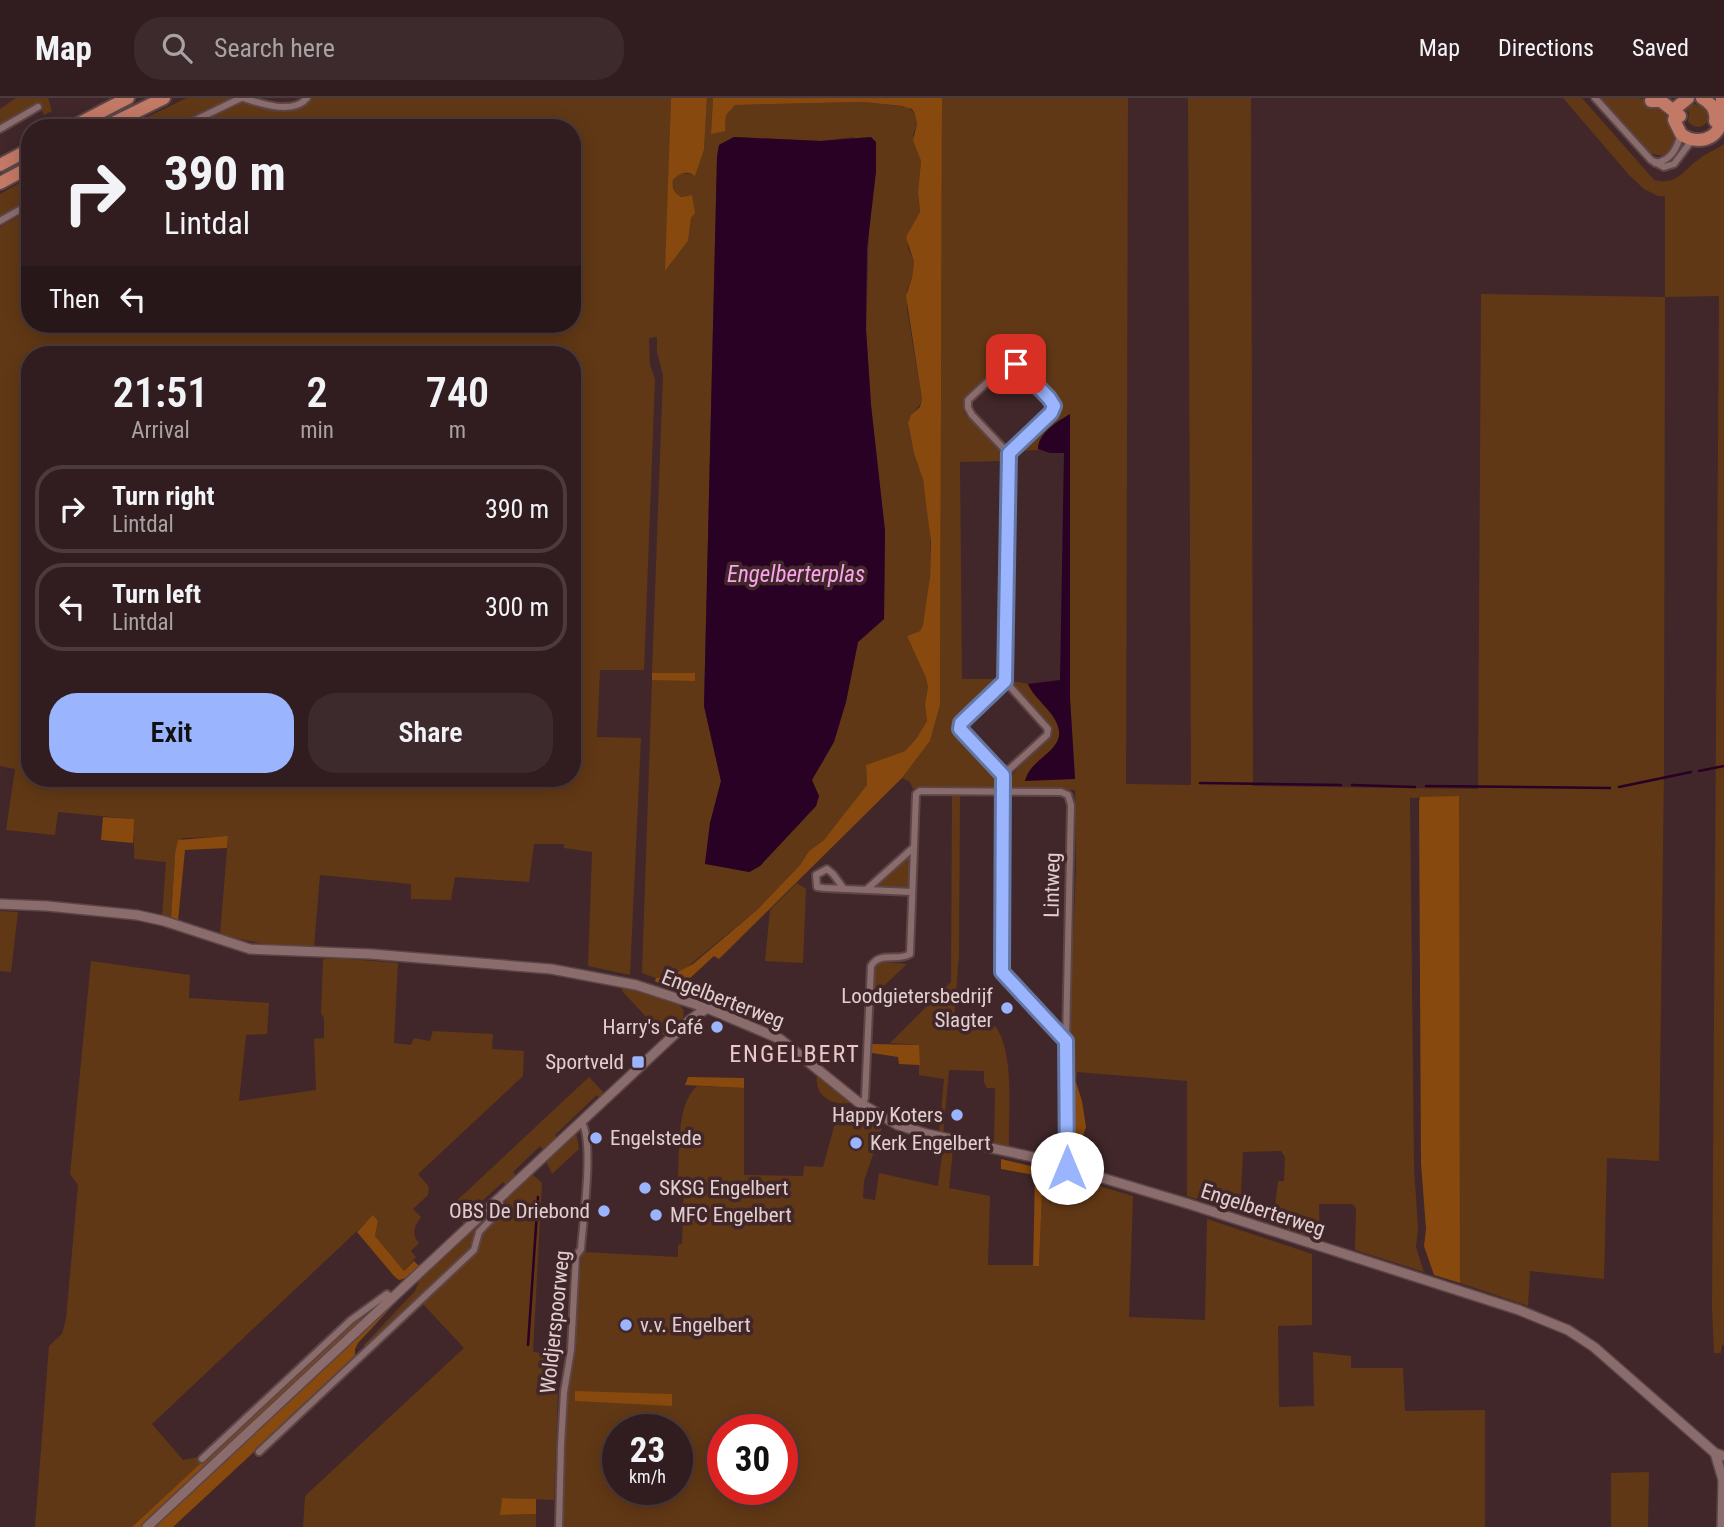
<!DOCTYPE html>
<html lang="en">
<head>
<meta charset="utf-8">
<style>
	body { margin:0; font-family:"Roboto Condensed",sans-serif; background:#3d2a2c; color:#f1f3f6; height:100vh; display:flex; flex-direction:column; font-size:26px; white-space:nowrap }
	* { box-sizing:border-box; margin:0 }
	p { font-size:23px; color:#a8a2a4 }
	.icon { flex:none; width:38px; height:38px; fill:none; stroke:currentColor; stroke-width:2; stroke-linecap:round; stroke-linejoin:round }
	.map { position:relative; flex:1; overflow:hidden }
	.side { position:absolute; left:21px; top:248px; width:560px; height:441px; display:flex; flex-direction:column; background:#311d1f; border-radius:28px; box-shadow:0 4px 18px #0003,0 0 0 2px #4c3b3d }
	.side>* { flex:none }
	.hud { position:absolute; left:21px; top:21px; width:560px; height:214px; border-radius:28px; box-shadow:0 4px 18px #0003,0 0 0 2px #4c3b3d; background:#311d1f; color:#f1f3f6; overflow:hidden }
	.speed { position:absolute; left:602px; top:1316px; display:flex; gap:14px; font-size:35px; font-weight:700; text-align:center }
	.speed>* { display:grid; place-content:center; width:91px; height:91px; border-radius:50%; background:#311d1f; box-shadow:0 4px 18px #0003,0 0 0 2px #4c3b3d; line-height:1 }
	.speed small { font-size:18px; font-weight:400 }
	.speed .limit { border:10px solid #d22; background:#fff; color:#111 }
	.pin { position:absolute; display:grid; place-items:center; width:60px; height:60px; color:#fff; margin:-30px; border-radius:14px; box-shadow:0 4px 10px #0006 }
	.me { position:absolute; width:77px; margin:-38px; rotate:0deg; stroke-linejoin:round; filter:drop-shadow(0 0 5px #0008) }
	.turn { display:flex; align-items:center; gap:24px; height:147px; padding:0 28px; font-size:32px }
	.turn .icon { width:91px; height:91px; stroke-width:2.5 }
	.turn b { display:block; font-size:49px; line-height:60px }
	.then { display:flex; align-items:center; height:66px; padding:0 28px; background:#0003; gap:14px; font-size:26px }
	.eta { display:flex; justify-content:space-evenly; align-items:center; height:119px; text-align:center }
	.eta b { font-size:42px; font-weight:600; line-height:49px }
	.cta { display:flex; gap:14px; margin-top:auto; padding:14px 28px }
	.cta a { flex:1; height:80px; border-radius:28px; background:#9ab5fd; color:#111; font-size:28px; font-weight:600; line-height:80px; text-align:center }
	.cta a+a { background:#3d2a2c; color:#f1f3f6 }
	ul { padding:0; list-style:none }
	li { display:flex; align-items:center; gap:21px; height:88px; margin:0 14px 10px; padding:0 14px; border:4px solid #4c3b3d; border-radius:28px }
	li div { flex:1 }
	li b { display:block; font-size:26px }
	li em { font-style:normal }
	header { display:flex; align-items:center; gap:42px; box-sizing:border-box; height:98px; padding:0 35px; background:#311d1f; border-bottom:2px solid #4c3b3d }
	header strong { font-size:33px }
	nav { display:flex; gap:38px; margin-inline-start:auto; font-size:24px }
	.search { width:490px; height:63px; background:#3d2a2c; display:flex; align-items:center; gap:18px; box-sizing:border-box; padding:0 24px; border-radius:28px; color:#a8a2a4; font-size:26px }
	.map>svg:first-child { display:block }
	.green { fill:#613815; fill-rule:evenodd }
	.forest { fill:#87490d }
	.water { fill:#290125 }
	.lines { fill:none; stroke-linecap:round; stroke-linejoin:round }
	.stream { stroke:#290125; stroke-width:2.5 }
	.street-casing { stroke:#5b4547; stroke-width:10 }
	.secondary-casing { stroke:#5b4547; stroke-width:12 }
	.highway-casing { stroke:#5b4547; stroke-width:16 }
	.street { stroke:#8b6c6d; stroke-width:6 }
	.secondary { stroke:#8b6c6d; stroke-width:9 }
	.highway { stroke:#c27965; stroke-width:12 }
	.route-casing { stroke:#6476a4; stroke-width:18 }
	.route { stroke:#9ab5fd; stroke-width:12 }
	.poi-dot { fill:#9ab5fd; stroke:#412729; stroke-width:2.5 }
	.labels { text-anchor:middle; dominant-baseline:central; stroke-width:7; stroke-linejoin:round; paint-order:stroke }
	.street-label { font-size:21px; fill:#e1cfd0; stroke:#412729 }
	.poi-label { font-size:21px; fill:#e1cfd0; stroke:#412729; text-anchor:end }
	.water-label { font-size:23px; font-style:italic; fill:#faa4ed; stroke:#412729 }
	.quarter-label { font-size:24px; letter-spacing:2px; fill:#ebc8c9; stroke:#412729 }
</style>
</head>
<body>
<header>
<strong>Map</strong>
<div class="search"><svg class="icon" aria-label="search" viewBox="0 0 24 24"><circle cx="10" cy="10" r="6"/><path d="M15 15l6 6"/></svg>Search here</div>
<nav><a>Map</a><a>Directions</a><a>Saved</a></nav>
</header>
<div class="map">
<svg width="1724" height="1429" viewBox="0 0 1724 1429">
	<rect width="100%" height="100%" fill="#412729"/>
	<path class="green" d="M16,0H48L52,13L44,17L39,6L0,26V11Z
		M187,0H231L169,30H124Z
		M311,0H671L666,172L688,143L691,120L693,117L691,97L680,99C674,94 673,89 673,82L681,75L695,77L704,52L707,0H713L711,35L726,27V16L735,7L863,4L908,9L915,16L917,26L913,37L921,63L918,98L920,114L908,136V150L914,164L912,180L907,192V211L922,301C920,310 910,315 909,324C907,339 920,365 923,381C932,430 934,479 923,527L920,533L907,538L926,580L928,589L925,606L927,623L916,641L905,653L866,667L867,687L850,711L824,742L809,753L800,767L758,811L686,870L672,877L656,880L642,875L652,582H695L694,575H652L663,277L657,254V239L649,240L650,267L655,281L644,572H600L597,639L641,640L630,877L588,868L592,754L564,750V746H534L529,784L455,779L451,802L411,801V786L320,777L314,849L274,848L220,837L228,739L182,740L175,756L171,821L162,819L166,764L134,761C135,747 132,735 133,721L58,714L55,737L6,732L15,671L0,668V129L30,112V226H572V30H190L241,5L266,11L268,9C285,12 301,17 311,0ZM734,39L821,43L854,39L869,128L866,231L871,307L885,433L884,521L858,544L846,604L823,664L814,675L811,682L819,698L816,708L760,768L750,774L705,765L710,725L721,683L704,608L717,59L719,47ZM30,257H572V681H30Z
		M942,0H1128L1126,686L1191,687L1188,0H1251L1253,688L1478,691L1481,196L1665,199V98H1658L1644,91L1629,77L1563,0H1582L1654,82C1676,88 1683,73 1699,61C1706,55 1716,52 1724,46V1247H1722L1721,1255H1714L1712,1211L1719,198L1665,199L1664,672L1659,1063L1607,1060L1604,1181L1530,1173L1528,1208L1460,1185L1458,699L1410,700L1414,1069L1418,1131L1416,1149L1424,1174L1355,1152L1356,1110L1352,1106H1319L1320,1143L1273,1126L1278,1083H1284L1285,1059L1281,1053L1243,1054L1240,1114L1187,1098V983L1077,974L1076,984L1072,987L1069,932L1076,771L1075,692L1011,691L1006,683L1047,641L1049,627L1008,582L1028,586C1036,605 1073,627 1054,649L1075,681L1070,600V317C1055,324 1040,335 1039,352L1016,353C1029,342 1061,323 1055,303L1011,258L963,306L964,315L1005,357V363L960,364L962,581H1001L957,624C953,649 994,662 997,687L995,691L920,689L913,691L910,684L902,680L930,643L940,607Z
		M1601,0C1612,0 1630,0 1640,0C1660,7 1683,29 1672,51C1664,59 1657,59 1648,53Z
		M1694,6L1702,8L1708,16L1707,24C1701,31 1695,30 1688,24L1689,14L1684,11Z
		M30,79V101L0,118V96Z
		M952,697H960L959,857L954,922L996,929C1015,958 1008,1014 1009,1048L994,1045L995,990H987L984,984V973L949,972L943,1037L939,1036L944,981L919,977V947L890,945L951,884Z
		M910,758L909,791L877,788Z
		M797,785L806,791L803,865L765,863L770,812Z
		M0,813L18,814L11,874L0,873Z
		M336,860L398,865L394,945L411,947L414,940L430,943L433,933L493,936L492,951L524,953L523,978L418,1076L429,1089L428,1097L413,1111L421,1119C414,1129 411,1136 419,1145L411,1153L416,1159L404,1173L375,1138L378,1123L373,1118L152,1326L183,1362L199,1359L203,1364L132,1429H35L49,1248L62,1236L66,1221L78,1087L70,1076L91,863L190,877L189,900L269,905L267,936L246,937L239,1003L316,992L314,941L324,940V920L321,916L323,861Z
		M885,864L907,866L872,899L876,868Z
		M622,889L678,905L684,913L683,920L664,938L622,893Z
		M817,977L851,1003L850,1005C831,1008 814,997 817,977Z
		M589,979L606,997L601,1001L597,997L555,1037L557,1040L544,1052L540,1048L513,1074L516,1077L506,1087L503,1084L470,1114L474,1119L465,1127L449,1110Z
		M697,988L744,990V1077L803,1078L804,1068L823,1069L838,1014L867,1021L882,1030L864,1083L863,1100L875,1102L879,1075L938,1088L943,1049L953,1051L949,1090L990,1098L988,1167H1039L1043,1071L1133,1098L1129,1219L1205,1222L1207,1121L1312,1156V1227L1278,1228L1279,1309L1314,1308L1313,1254L1351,1258V1270H1403L1405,1313L1485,1312V1429H562L567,1303L582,1154L678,1159V1147L682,1146L684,1088L678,1080C680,1052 676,1007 697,988ZM618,1332H677V1391H618ZM723,1332H782V1391H723Z
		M576,1035L579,1051L552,1076L546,1063Z
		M532,1076L542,1085L533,1254L564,1258L559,1263L554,1402L502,1400L501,1417L536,1416V1429H303L305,1398L464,1250L422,1205L479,1151L482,1135L502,1114L508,1097Z
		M479,1125L466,1157L364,1252V1247L415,1193L421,1179Z
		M1649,1374L1648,1429H1611V1375Z"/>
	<path class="forest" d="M671,0H707L704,52L695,78C686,72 680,75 673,82C672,90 674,95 681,99L692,97L695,115L691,120L688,143L665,173Z
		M713,0H942L940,607L930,643L902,680L719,861L714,858L677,892L665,889L655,883L656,880L672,877L693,866L758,811L800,767L809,753L824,742L867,687L866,667L905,653L916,641L927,623L925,606L928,589L926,580L907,538L920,533L923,527L930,479L931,445L923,381L914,355L908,325L911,317L920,309L922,301L906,198L912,180L914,164L906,139L920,114L918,95L921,63L913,42L917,26L915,16L912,11L902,8L863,4L735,7L726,17L725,33L711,36Z
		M652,575H695V583L652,582Z
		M1459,698L1460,1185L1434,1177L1424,1148L1426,1131L1421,1065L1419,703L1420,699Z
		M103,719L134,721L133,745L101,742Z
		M228,738L227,750L185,752L178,823L171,821L175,756L178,742Z
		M872,946L919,947L920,967L899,966L898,959L872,955Z
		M688,979L744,980V990L685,987Z
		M1076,984L1082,1003L1086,1029L1075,1061L1074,992L1072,987Z
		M1001,1061L1043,1071L1039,1168H1033L1035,1077L1001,1071Z
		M373,1117L378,1123L375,1138L404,1173L414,1163L420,1169L409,1179L399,1182L394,1178L357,1134Z
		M411,1188L358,1245L355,1251V1260L173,1429H154Z
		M382,1203L383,1205L143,1429H132L354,1223Z
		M575,1293L672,1296V1308L575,1303Z
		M502,1400L536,1401V1416L500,1417Z"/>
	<path class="water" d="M734,39L821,43L871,39L876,44V74L867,151L866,231L871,307L885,433L884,521L858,544L846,604L834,644L812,682L819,698L816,708L760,768L749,774L705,766L710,725L721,683L704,608L717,59L719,47Z
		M1070,316V600L1075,681L1025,683C1030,661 1061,654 1059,633C1057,614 1035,603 1028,586L1060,582L1064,355H1050L1038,351C1038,335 1057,324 1070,316Z"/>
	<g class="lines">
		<path class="stream" d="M1699,673L1724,668
			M1200,685L1341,687
			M1352,687L1415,689
			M1426,688L1610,690
			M1619,689L1691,674
			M528,1247L538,1099"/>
		<g class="street-casing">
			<path id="street" d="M243,0C261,6 294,17 307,0
				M1595,0L1651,62L1664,69L1674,66L1692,42
				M179,30L241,0
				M0,31L38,9
				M1655,65C1671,63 1677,50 1681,36
				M0,123L30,106
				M1008,355L1051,315L1054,308L1049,300L1016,266L1010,263L968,302V310L972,317L1008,355L1005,583L961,625L960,631L1003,677L1001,874L1066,943L1067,1070
				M1003,677L1047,637L1048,631L1005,583
				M844,791L833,776L827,771L816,777L817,789L824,790L912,794
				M866,792L914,749
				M862,1007L865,1000L871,868C880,853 897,864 910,856L916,696L920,693L1061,694L1068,697L1071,707L1066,943
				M259,1354L474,1152L479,1134L501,1111L499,1102
				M202,1361L351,1222L387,1196L393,1201
				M559,1429L561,1347L564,1294L571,1252L576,1158L581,1151C583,1124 594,1044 582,1025"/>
		</g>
		<g class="secondary-casing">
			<path id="secondary" d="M0,806L47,808L137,817L164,823L250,851L371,856L551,871L636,887L707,910L780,941L858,1004L898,1027L927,1036L1033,1059L1189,1106L1519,1212L1568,1232L1594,1249L1715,1355L1724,1358
				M1715,1355L1723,1382L1722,1429
				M147,1429L690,922L707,910"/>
		</g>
		<g class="highway-casing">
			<path id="highway" d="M1688,0L1677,9L1674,22L1681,36C1695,47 1718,43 1721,23C1723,15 1721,8 1722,0
				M1702,0C1711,5 1717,12 1715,23
				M1651,3H1661L1680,18
				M70,30L128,0
				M103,30L164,0
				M0,67L30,51
				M0,85L30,69"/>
		</g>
		<use href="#street" class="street"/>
		<use href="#secondary" class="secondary"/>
		<use href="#highway" class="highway"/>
	</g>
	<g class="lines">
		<g class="route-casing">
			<path id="route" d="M1016,266L1049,300L1054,308L1051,315L1009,355L1005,583L961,625L960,631L1003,677L1002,874L1066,943L1067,1070"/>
		</g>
		<use href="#route" class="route"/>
	</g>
	<g class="poi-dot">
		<circle cx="1007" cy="910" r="7"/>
		<circle cx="717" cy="929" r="7"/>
		<rect x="631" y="957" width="14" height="14" rx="3.5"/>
		<circle cx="957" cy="1017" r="7"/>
		<circle cx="596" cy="1040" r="7"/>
		<circle cx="856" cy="1045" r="7"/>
		<circle cx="645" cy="1090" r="7"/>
		<circle cx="604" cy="1113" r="7"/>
		<circle cx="656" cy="1117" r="7"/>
		<circle cx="626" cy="1227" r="7"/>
	</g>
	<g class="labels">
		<g class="street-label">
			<text transform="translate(1052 787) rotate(-89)">Lintweg</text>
			<text transform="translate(723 901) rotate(21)">Engelberterweg</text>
			<text transform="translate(1263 1112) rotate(18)">Engelberterweg</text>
			<text transform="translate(555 1224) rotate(-84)">Woldjerspoorweg</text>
		</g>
		<g class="poi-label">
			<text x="993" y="898">Loodgietersbedrijf<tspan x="993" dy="24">Slagter</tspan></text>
			<text x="703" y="929">Harry's Café</text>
			<text x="624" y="964">Sportveld</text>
			<text x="943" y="1017">Happy Koters</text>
			<text x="610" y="1040" text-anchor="start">Engelstede</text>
			<text x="870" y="1045" text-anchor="start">Kerk Engelbert</text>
			<text x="659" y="1090" text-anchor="start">SKSG Engelbert</text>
			<text x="590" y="1113">OBS De Driebond</text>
			<text x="670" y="1117" text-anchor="start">MFC Engelbert</text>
			<text x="640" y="1227" text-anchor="start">v.v. Engelbert</text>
		</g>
		<g class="water-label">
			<text x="796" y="476">Engelberterplas</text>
		</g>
		<g class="quarter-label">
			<text x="795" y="956">ENGELBERT</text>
		</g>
	</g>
</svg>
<div class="speed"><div>23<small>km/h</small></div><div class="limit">30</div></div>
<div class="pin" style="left:1016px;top:266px;background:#d93025"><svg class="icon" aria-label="arrive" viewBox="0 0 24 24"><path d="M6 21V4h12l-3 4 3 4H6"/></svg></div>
<svg class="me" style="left:1067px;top:1070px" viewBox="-20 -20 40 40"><circle r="19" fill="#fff"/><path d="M0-13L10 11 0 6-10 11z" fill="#9ab5fd"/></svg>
<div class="hud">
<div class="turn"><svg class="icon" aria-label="right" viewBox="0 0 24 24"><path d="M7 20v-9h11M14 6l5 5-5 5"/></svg><div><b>390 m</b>Lintdal</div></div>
<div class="then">Then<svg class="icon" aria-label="left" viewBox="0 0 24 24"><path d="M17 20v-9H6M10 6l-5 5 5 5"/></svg></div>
</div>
<section class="side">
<div class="eta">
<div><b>21:51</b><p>Arrival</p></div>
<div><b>2</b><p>min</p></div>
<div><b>740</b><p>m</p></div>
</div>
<ul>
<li><svg class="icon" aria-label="right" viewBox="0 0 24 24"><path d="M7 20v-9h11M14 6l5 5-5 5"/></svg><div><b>Turn right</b><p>Lintdal</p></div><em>390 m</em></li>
<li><svg class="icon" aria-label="left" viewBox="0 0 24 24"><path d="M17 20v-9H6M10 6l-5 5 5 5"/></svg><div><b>Turn left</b><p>Lintdal</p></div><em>300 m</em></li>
</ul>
<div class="cta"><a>Exit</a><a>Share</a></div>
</section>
</div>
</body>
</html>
